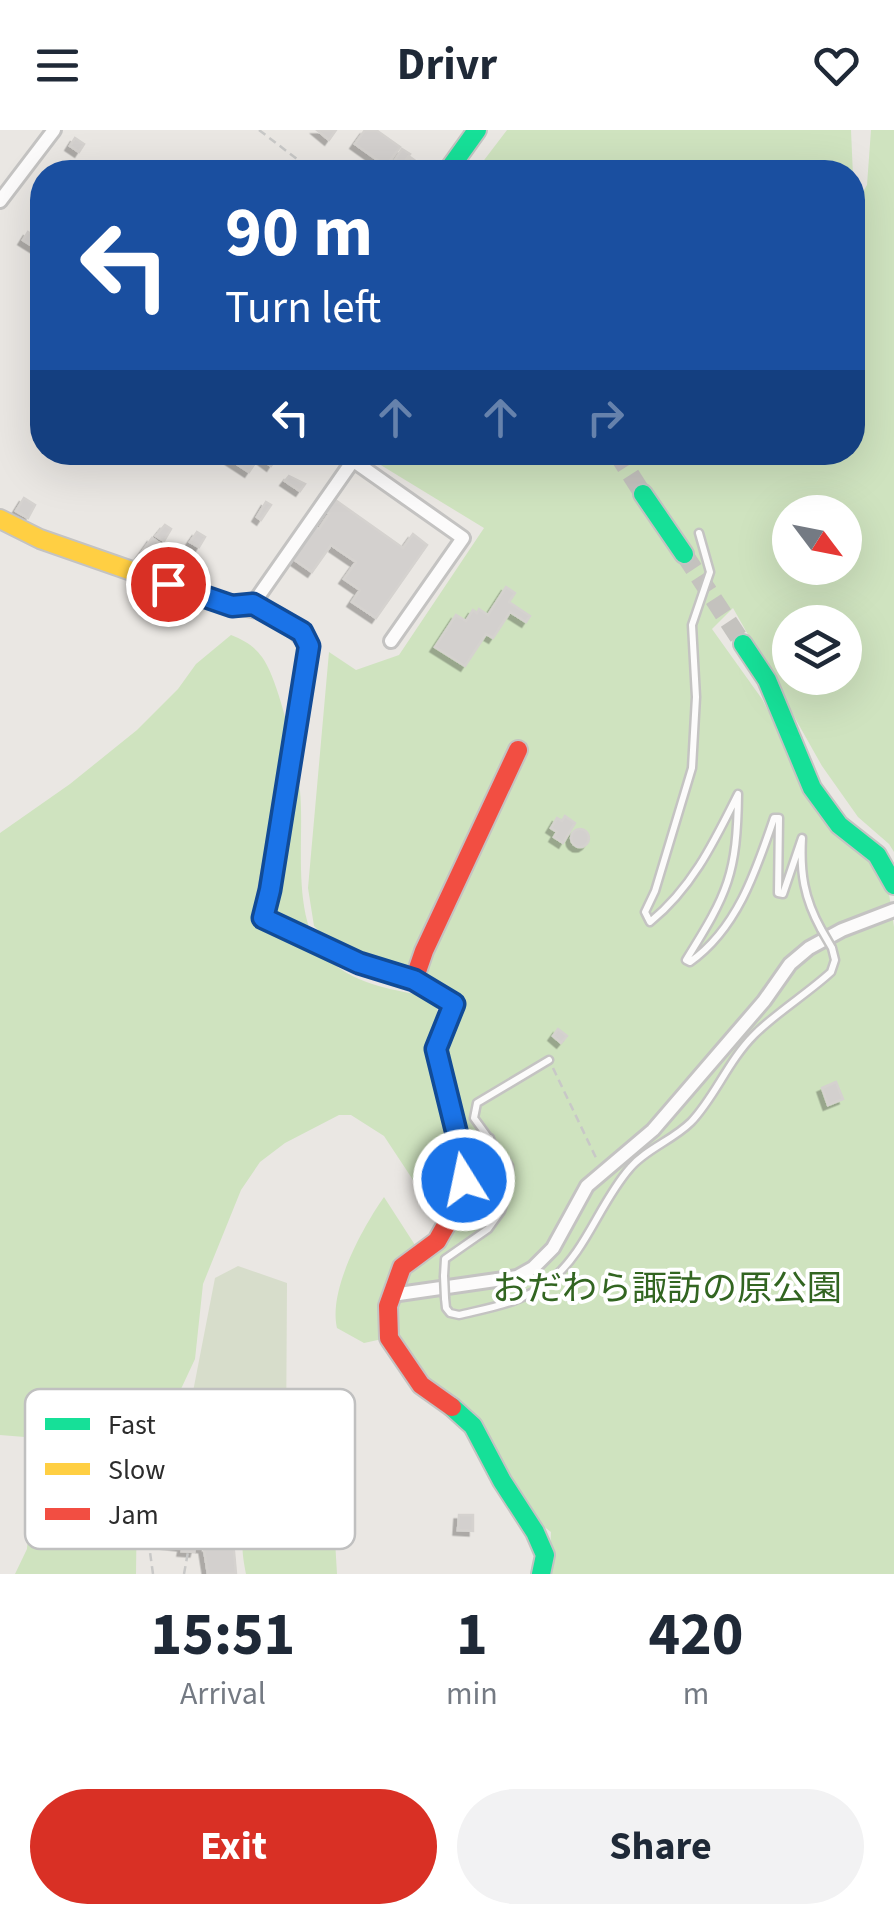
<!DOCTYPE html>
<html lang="en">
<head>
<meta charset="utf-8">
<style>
	body { margin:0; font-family:"Source Sans 3","Noto Sans JP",sans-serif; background:#f2f2f3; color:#1f2937; height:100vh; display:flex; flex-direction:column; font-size:38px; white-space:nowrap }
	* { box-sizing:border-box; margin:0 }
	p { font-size:32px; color:#747a83 }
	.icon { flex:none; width:55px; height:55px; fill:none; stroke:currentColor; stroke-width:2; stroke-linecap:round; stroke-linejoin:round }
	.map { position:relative; height:1444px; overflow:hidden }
	.drawer { display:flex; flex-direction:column; background:#fff; flex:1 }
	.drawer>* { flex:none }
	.hud { position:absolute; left:30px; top:30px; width:835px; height:305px; border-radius:40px; box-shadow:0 10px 40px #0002; background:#1a4fa0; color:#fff; overflow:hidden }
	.needle { width:65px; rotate:122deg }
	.buttons { position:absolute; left:772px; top:365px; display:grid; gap:20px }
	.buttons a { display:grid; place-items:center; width:90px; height:90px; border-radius:50%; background:#fff; box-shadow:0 10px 40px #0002; font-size:50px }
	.pin { position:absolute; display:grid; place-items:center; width:85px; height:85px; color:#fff; margin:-42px; border:5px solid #fff; border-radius:50%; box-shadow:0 2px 10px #0007 }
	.me { position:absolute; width:110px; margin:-55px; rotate:350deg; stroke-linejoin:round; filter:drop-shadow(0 0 8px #0008) }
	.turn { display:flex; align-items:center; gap:35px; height:210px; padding:0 30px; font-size:45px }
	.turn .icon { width:130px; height:130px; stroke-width:2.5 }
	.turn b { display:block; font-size:70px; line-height:85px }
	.lanes { display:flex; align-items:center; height:95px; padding:0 30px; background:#0003; justify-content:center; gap:50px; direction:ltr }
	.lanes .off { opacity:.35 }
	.eta { display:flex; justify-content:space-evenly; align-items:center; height:170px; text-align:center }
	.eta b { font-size:60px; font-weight:700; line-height:70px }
	.action { display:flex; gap:20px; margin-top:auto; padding:20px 30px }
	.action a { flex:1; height:115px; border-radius:60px; background:#d93025; color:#fff; font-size:40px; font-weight:700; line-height:115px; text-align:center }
	.action a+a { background:#f2f2f3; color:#1f2937 }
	header { display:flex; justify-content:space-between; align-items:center; height:130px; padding:0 30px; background:#fff; font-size:45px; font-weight:700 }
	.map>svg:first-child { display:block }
	.green { fill:#cfe3bf; fill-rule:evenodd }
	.cemetery { fill:#d7ddcb }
	.building { fill:#d3d0ce; stroke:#d5d2cf; stroke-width:2.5; filter:url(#shadow) }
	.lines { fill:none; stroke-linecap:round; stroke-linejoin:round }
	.secondary-tunnel { stroke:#c4c2be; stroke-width:18; stroke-dasharray:18 9; stroke-linecap:butt }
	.lane-casing { stroke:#c4c3c2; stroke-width:11 }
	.street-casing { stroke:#c4c3c2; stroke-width:18 }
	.fast-casing { stroke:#c4c3c2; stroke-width:22 }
	.slow-casing { stroke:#c4c3c2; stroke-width:22 }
	.jam-casing { stroke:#c4c3c2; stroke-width:22 }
	.path { stroke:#c8c8c7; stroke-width:2.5; stroke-dasharray:8 5; stroke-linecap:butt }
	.lane { stroke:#fcfbfb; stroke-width:6 }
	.street { stroke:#fcfbfb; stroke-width:12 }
	.fast { stroke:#16e098; stroke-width:18 }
	.slow { stroke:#ffcf43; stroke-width:18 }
	.jam { stroke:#f24e42; stroke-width:18 }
	.lane-bridge-casing { stroke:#c4c3c2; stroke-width:11; stroke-linecap:butt }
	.lane-bridge { stroke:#fcfbfb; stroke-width:6 }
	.route-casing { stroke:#114b97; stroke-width:25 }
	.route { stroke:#1a73e8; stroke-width:18 }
	.labels { text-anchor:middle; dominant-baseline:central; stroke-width:8; stroke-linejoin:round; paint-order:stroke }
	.park-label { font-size:35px; fill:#326521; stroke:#fff }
	.key { fill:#fff; stroke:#c0c0c0; stroke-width:2.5 }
	.key-label { font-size:28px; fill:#2c2c2c }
</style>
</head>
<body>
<header><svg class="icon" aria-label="menu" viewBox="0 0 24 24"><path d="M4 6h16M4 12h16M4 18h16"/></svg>Drivr<svg class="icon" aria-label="heart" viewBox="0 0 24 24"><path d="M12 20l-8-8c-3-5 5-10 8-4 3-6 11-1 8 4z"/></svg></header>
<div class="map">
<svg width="894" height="1444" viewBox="0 0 894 1444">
	<defs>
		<filter id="shadow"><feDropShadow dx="-4.5" dy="4.5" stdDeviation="0" flood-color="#0004"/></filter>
	</defs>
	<rect width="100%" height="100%" fill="#eae7e3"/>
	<path class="green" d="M507,0H851L854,69L852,42H475Z
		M871,0H894V722L889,714L858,687L822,636L733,478L712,499L762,569L825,691L872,731L888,757L894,797V1444H549L551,1402L526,1383L476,1287L423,1249L396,1206L364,1213L337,1198C328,1160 363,1097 384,1067L424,1129L456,1063L446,868L423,856L400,858L352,834L314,796L308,758L329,522L356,540L399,525L484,398L361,323L852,322L853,79L867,55ZM790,382H845V438H790ZM790,492H845V548H790Z
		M231,505C244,510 254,516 262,527C279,550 297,631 300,661C305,711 289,795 330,831C359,856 395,860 431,867L437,878C443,915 461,1043 415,1053L384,1006L351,985H339L285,1013L260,1032L241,1060L203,1154L195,1229L159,1306L137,1368L136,1444H15L27,1419L29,1394L43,1363L47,1336L25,1307L0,1305V703L70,654L137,600L178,559L196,534Z
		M281,1374L308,1386L335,1410L337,1444H246C240,1413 240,1403 260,1376Z"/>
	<path class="cemetery" d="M238,1136L287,1153L286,1315L252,1352L213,1359L211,1372L173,1365L215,1148Z"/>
	<path class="building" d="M317,0H336L329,10Z
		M365,0H376L400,17L386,36L355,14Z
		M75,8L84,14L79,22L70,16Z
		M402,19L410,24L400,38L393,33Z
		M410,27L421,35L416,42L404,36Z
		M28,102L42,111V122L23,110Z
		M230,322H280L271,336L259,327L249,342L226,327Z
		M289,346L305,354L300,361L285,351Z
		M331,367L403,418L413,404L427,415L376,488L352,472L360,460L344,449L356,432L331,415L312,442L289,426L311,394L319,399L329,384L323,379Z
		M24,368L35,375L28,388L16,381Z
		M266,372L271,375L261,390L257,387Z
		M165,395L171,399L164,411L156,406Z
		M197,402L205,407L199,417L190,412Z
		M152,408L159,413L145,433L138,428Z
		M506,457L515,463L509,472L530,486L526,492L510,482L493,508L486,504L465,536L435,517L456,485L466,491L473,480L477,483L479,479L488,485Z
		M565,686L575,693L563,713L554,707L557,702L551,698L557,688L562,691Z
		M571 708a9 9 0 1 1 18 0a9 9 0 1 1-18 0Z
		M558,899L567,906L561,913L553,906Z
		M836,952L843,969L828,975L822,958Z
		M169,1375L210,1380L205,1418L195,1417L194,1422L182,1421L183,1416L165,1414Z
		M459,1385H473V1401L458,1400Z
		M231,1388L236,1444H208L204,1419L211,1418L209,1392Z"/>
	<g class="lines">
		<path class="secondary-tunnel" d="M616,322L643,364
			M684,424L743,514"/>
		<g class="lane-casing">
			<path id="lane" d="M699,403L710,442L692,495L696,567L692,638L655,761L645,782L650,792C692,758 714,712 738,664C737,744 728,763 686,830L690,832C737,799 756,741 774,688H779L778,763L783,764L802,708C800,743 804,768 821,799
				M469,1034L490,1008
				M444,1146L445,1129L488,1099L501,1081L508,1059L509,1036L474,988L477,973L549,930
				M445,1168L446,1178L450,1183L459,1185C493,1177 522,1173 551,1150C586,1122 600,1072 630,1038C646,1019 673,1010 691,992C715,967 728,931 754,905C777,882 807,864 831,842L835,830L832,818"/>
		</g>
		<g class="street-casing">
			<path id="street" d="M0,71L54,0
				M341,322L463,408L391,511
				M253,474L352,332
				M392,1165L517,1147L533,1138L553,1118L587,1056L653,1000L764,871L790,834L809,818L842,800L894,780"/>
		</g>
		<g class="fast-casing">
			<path id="fast" d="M447,42L477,0
				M643,364L684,424
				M743,514L767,550L812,658L839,695L877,725L894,755
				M452,1277L473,1296L502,1351L535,1402L545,1425L541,1444"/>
		</g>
		<g class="slow-casing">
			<path id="slow" d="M0,389L40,409L232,476C264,476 292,489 309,516L279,701"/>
		</g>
		<g class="jam-casing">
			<path id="jam" d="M279,701L263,788L359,833L414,850
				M452,1277L421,1255L389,1208L388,1176L402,1137L437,1111L454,1081L464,1050L465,1037L436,919L453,873L414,850L424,821L518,620"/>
		</g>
		<path class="path" d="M259,0L314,42
			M553,938L597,1030
			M153,1444L149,1415L152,1371L177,1346
			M184,1444L188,1422"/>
		<use href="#lane" class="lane"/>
		<use href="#street" class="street"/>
		<use href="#fast" class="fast"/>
		<use href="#slow" class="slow"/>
		<use href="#jam" class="jam"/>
		<g class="lane-bridge-casing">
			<path id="lane-bridge" d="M821,799L832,818
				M444,1146L445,1168"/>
		</g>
		<use href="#lane-bridge" class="lane-bridge"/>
	</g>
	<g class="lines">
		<g class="route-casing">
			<path id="route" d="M168,454L232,476L253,474L302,502L309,516L270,760L263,788L359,833L414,850L454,874L436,919L465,1037L464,1050"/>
		</g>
		<use href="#route" class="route"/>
	</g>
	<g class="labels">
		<g class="park-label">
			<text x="667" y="1159">おだわら諏訪の原公園</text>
		</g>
	</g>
	<rect x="25" y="1259" width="330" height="160" rx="15" class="key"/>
	<rect x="45" y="1288" width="45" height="12" fill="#16e098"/>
	<rect x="45" y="1333" width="45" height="12" fill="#ffcf43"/>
	<rect x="45" y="1378" width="45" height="12" fill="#f24e42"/>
	<g class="key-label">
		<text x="108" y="1304">Fast</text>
		<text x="108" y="1349">Slow</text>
		<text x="108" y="1394">Jam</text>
	</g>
</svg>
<div class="buttons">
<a><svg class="needle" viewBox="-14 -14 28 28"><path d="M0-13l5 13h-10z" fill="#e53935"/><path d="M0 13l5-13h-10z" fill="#747a83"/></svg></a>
<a><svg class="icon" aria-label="layers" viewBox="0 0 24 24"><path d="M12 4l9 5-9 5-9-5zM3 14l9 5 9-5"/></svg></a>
</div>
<div class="pin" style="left:168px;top:454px;background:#d93025"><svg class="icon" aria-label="arrive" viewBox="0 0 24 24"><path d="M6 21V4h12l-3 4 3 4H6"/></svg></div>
<svg class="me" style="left:464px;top:1050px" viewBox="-20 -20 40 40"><circle r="17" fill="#1a73e8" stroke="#fff" stroke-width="3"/><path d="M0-11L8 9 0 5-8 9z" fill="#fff"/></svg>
<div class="hud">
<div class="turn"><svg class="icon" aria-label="left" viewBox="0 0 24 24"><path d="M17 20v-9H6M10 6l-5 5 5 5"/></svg><div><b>90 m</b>Turn left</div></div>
<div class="lanes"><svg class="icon" aria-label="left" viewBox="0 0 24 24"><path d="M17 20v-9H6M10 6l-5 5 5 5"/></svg><svg class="icon off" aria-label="ahead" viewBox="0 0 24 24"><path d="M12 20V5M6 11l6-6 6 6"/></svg><svg class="icon off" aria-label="ahead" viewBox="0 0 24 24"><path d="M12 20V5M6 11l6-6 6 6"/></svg><svg class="icon off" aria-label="right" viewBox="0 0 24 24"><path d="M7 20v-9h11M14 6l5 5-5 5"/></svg></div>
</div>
</div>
<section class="drawer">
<div class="eta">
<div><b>15:51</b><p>Arrival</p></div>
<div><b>1</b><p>min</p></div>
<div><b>420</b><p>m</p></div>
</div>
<div class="action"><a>Exit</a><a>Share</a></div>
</section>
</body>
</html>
